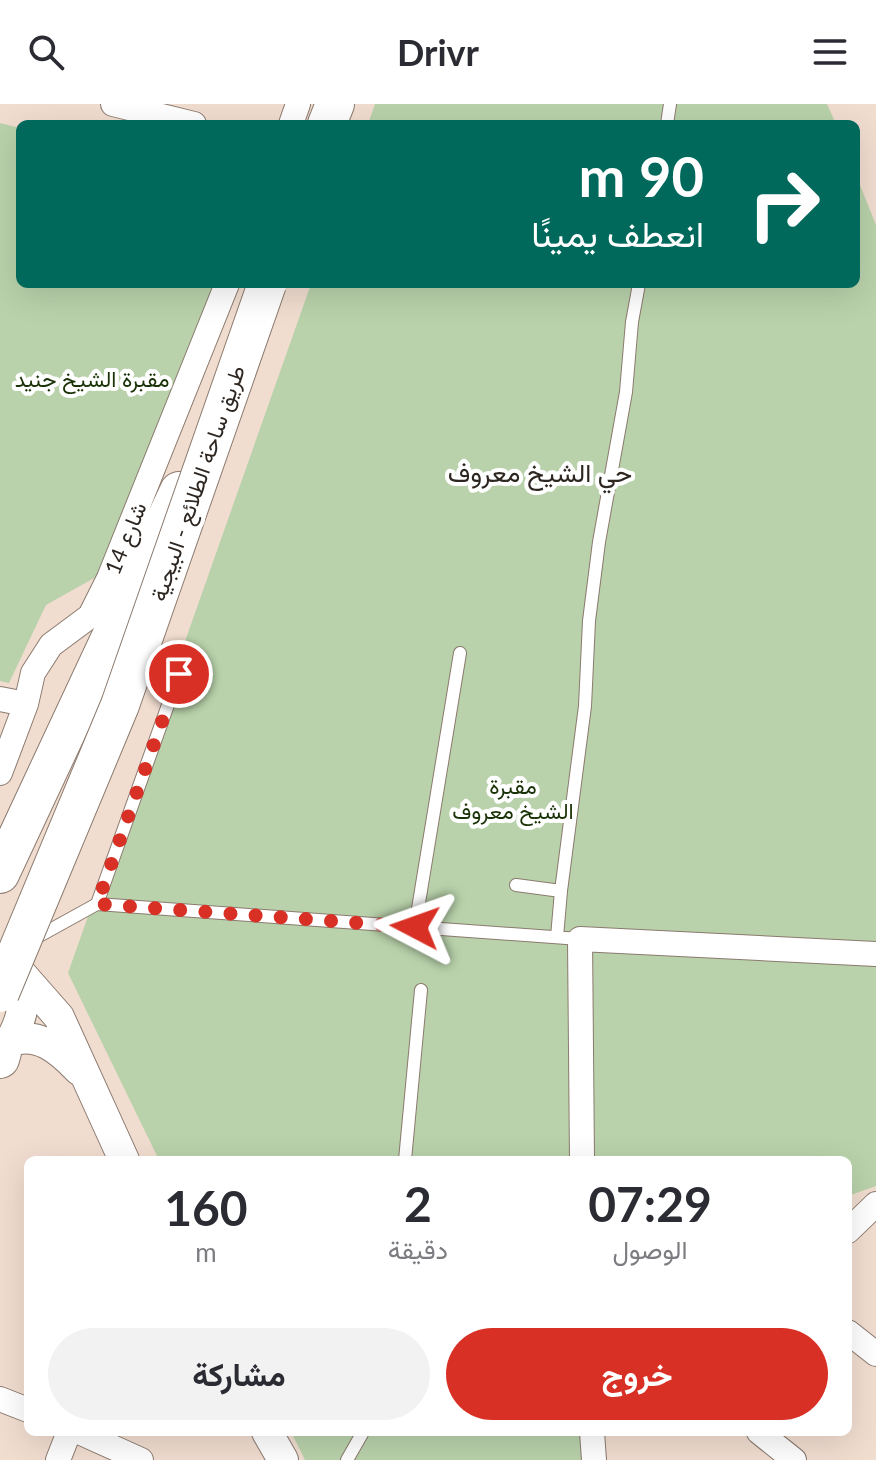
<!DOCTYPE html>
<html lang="ar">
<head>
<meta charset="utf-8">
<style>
	body { margin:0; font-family:Lato,Vazirmatn,sans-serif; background:#f2f2f3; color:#2b2b33; direction:rtl; height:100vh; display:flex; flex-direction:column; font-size:30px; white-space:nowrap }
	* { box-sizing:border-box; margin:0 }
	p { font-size:26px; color:#7c7c81 }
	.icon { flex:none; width:44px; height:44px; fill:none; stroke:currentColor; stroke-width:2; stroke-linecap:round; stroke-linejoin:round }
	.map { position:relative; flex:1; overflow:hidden; direction:ltr }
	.panel { position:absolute; left:24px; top:1052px; width:828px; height:280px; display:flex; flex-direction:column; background:#fff; border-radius:12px; box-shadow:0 8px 32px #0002; direction:rtl }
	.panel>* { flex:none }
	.top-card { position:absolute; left:16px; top:16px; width:844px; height:168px; border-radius:12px; box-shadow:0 8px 32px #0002; direction:rtl; background:#00695c; color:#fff; overflow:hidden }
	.pin { position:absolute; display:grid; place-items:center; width:68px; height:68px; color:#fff; margin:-34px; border:4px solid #fff; border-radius:50%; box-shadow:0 2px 8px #0007 }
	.me { position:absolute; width:88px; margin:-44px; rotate:274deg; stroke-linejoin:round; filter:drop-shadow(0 0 6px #0008) }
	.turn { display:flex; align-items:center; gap:28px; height:168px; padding:0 24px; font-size:36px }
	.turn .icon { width:104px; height:104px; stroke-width:2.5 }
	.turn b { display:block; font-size:56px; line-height:68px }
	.eta { display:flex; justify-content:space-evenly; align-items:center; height:136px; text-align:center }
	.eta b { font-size:48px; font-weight:700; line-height:56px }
	.cta { display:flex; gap:16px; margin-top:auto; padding:16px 24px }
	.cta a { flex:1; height:92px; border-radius:48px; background:#d93025; color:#fff; font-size:32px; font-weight:700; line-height:92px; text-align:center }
	.cta a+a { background:#f2f2f3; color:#2b2b33 }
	header { display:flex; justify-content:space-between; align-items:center; height:104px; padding:0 24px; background:#fff; font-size:36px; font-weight:700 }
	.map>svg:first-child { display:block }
	.green { fill:#b9d2ab }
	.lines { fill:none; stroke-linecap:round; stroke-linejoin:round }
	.service-casing { stroke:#8b7a6e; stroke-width:14 }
	.minor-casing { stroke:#8b7a6e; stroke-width:26 }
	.tertiary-casing { stroke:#8b7a6e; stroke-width:32 }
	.primary-casing { stroke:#8b7a6e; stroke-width:40 }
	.service { stroke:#fff; stroke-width:12 }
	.minor { stroke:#fff; stroke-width:24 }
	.tertiary { stroke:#fff; stroke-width:30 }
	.primary { stroke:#fff; stroke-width:38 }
	.primary-bridge-casing { stroke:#8b7a6e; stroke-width:40; stroke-linecap:butt }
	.primary-bridge { stroke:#fff; stroke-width:38 }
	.route { stroke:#d93025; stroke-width:14; stroke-dasharray:0 25.2 }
	.labels { text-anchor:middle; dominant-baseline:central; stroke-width:8; stroke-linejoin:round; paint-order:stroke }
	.park-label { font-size:22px; fill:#1a3306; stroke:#fff }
	.street-label { font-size:22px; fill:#2d2621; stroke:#fff }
	.quarter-label { font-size:26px; fill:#2d2621; stroke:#fff }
</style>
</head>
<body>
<header><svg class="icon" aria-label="menu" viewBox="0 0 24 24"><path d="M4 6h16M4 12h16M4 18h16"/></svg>Drivr<svg class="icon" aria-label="search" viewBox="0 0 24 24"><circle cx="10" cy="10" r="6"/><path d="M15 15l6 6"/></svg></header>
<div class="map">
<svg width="876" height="1356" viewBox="0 0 876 1356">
	<rect width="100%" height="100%" fill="#f1ddd0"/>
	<path class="green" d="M375,0H827L836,20H368Z
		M0,19L20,24V180H226L121,459L46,501L9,579L0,577Z
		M856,71L876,121V1082L848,1092V1056H159L68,869L311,180H856Z
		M291,1328H589L590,1356H305Z"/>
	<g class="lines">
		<g class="service-casing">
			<path id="service" d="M667,20L670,0
				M516,781L561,787L585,602L589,517L599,438L626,288L632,218L639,180
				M97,800L179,570
				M415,823L460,549
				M557,833L561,787
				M32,836L97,800L580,835
				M405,1056L421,886
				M347,1356L363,1328"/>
		</g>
		<g class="minor-casing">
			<path id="minor" d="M113,0L194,20
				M291,20L298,0
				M0,595L26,600
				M0,669L26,600L33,569L51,541L90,512L109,474L227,180
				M582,1056L580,835L876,850
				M848,1127L876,1100
				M848,1228L876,1250
				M0,1295L28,1306
				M79,1328L141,1356
				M592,1328L594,1356
				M759,1328L794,1356
				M58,1356L69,1328"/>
		</g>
		<g class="tertiary-casing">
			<path id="tertiary" d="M16,864L59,913L124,1056
				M9,938C37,926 60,946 79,966
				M0,950C21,926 31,893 15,864
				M267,1328L283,1356"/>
		</g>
		<g class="primary-casing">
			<path id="primary" d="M327,20L335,0
				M0,770L179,387
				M0,955L2,948"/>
		</g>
		<use href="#service" class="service"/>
		<use href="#minor" class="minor"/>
		<use href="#tertiary" class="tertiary"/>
		<use href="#primary" class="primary"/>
		<g class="primary-bridge-casing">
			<path id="primary-bridge" d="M0,889L120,601L267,180"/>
		</g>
		<use href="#primary-bridge" class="primary-bridge"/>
	</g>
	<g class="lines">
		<path class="route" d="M179,570L97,800L415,823"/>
	</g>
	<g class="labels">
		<g class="park-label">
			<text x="92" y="274">مقبرة الشيخ جنيد</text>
			<text x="513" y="681">مقبرة<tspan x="513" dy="25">الشيخ معروف</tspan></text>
		</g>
		<g class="street-label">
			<text transform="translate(197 379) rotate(-71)">طريق ساحة الطلائع - البيجية</text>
			<text transform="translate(125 434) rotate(-68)">شارع 14</text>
		</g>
		<g class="quarter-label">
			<text x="540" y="368">حي الشيخ معروف</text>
		</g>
	</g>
</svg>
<div class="pin" style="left:179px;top:570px;background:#d93025"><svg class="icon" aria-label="arrive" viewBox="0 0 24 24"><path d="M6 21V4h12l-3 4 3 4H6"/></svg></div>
<svg class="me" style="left:415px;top:823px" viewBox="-20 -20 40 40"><path d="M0-17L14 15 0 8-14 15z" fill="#d93025" stroke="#fff" stroke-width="4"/></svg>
<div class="top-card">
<div class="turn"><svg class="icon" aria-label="right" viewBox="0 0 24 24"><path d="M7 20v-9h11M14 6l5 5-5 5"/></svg><div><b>90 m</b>انعطف يمينًا</div></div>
</div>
<section class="panel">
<div class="eta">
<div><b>07:29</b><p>الوصول</p></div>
<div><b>2</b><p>دقيقة</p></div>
<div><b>160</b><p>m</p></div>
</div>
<div class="cta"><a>خروج</a><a>مشاركة</a></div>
</section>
</div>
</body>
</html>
